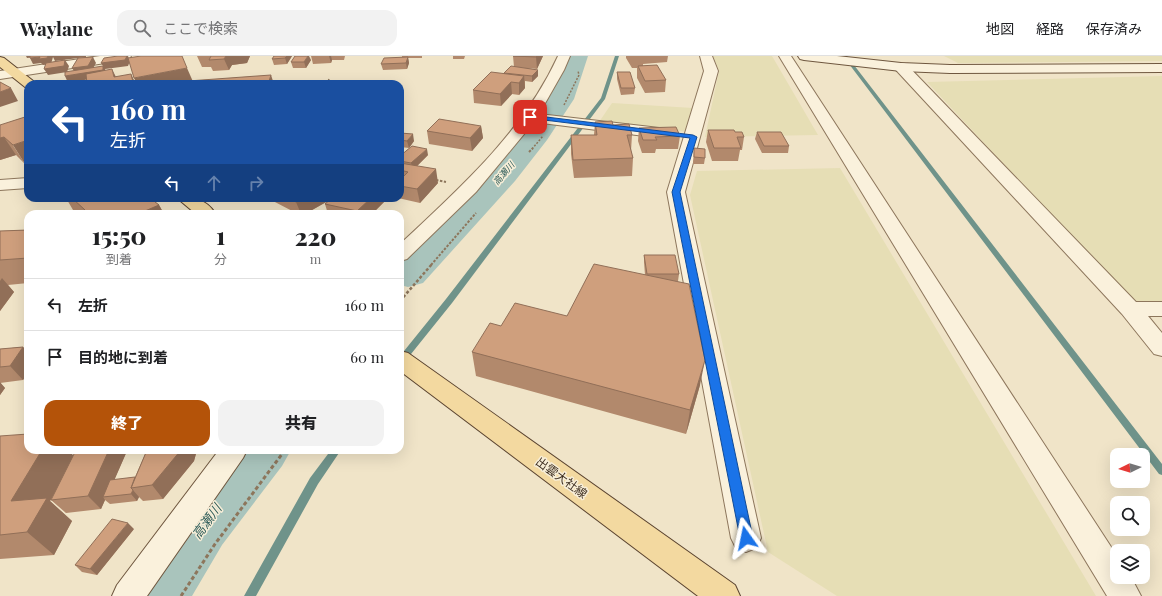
<!DOCTYPE html>
<html lang="ja">
<head>
<meta charset="utf-8">
<style>
	body { margin:0; font-family:"Playfair Display","Noto Sans JP",serif; background:#f2f2f2; color:#202124; height:100vh; display:flex; flex-direction:column; font-size:15px; white-space:nowrap }
	* { box-sizing:border-box; margin:0 }
	p { font-size:13px; color:#757577 }
	.icon { flex:none; width:22px; height:22px; fill:none; stroke:currentColor; stroke-width:2; stroke-linecap:round; stroke-linejoin:round }
	.map { position:relative; flex:1; overflow:hidden }
	.panel { position:absolute; left:24px; top:154px; width:380px; height:244px; display:flex; flex-direction:column; background:#fff; border-radius:12px; box-shadow:0 4px 16px #0002 }
	.panel>* { flex:none }
	.banner { position:absolute; left:24px; top:24px; width:380px; height:122px; border-radius:12px; box-shadow:0 4px 16px #0002; background:#1a4fa0; color:#fff; overflow:hidden }
	.needle { width:26px; rotate:265deg }
	.fabs { position:absolute; left:1110px; top:392px; display:grid; gap:8px }
	.fabs a { display:grid; place-items:center; width:40px; height:40px; border-radius:8px; background:#fff; box-shadow:0 4px 16px #0002; font-size:20px }
	.pin { position:absolute; display:grid; place-items:center; width:34px; height:34px; color:#fff; margin:-17px; border-radius:8px; box-shadow:0 2px 6px #0006 }
	.me { position:absolute; width:44px; margin:-22px; rotate:348deg; stroke-linejoin:round; filter:drop-shadow(0 0 3px #0008) }
	.turn { display:flex; align-items:center; gap:14px; height:84px; padding:0 20px; font-size:18px }
	.turn .icon { width:52px; height:52px; stroke-width:2.5 }
	.turn b { display:block; font-size:28px; line-height:34px }
	.lanes { display:flex; align-items:center; height:38px; padding:0 20px; background:#0003; justify-content:center; gap:20px; direction:ltr }
	.lanes .off { opacity:.35 }
	.eta { display:flex; justify-content:space-evenly; align-items:center; height:68px; text-align:center }
	.eta b { font-size:24px; font-weight:800; line-height:28px }
	.action { display:flex; gap:8px; margin-top:auto; padding:8px 20px }
	.action a { flex:1; height:46px; border-radius:12px; background:#b45309; color:#fff; font-size:16px; font-weight:800; line-height:46px; text-align:center }
	.action a+a { background:#f2f2f2; color:#202124 }
	ul { padding:0; list-style:none }
	li { display:flex; align-items:center; gap:12px; height:52px; padding:0 20px; border-top:1px solid #e0e0e0 }
	li div { flex:1 }
	li b { display:block; font-size:15px }
	li em { font-style:normal }
	header { display:flex; align-items:center; gap:24px; box-sizing:border-box; height:56px; padding:0 20px; background:#fff; border-bottom:1px solid #e0e0e0 }
	header strong { font-size:19px }
	nav { display:flex; gap:22px; margin-inline-start:auto; font-size:14px }
	.search { width:280px; height:36px; background:#f2f2f2; display:flex; align-items:center; gap:10px; box-sizing:border-box; padding:0 14px; border-radius:12px; color:#757577; font-size:15px }
	.map>svg:first-child { display:block }
	.farmland { fill:#e6deb5 }
	.lines { fill:none; stroke-linecap:round; stroke-linejoin:round }
	.stream { fill:#6f938a; fill-rule:evenodd }
	.river { fill:#a9c4bc; fill-rule:evenodd }
	.street-casing { stroke:#8d765c; stroke-width:2 }
	.secondary-casing { stroke:#6f573f; stroke-width:2 }
	.primary-casing { stroke:#5b4430; stroke-width:2 }
	.path-far3 { stroke:#8d765c; stroke-width:1.5; stroke-dasharray:2 1.5; stroke-linecap:butt }
	.path-far2 { stroke:#8d765c; stroke-width:2; stroke-dasharray:2.5 1.5; stroke-linecap:butt }
	.path-far1 { stroke:#8d765c; stroke-width:2.5; stroke-dasharray:3 2; stroke-linecap:butt }
	.path { stroke:#8d765c; stroke-width:3; stroke-dasharray:4 2.5; stroke-linecap:butt }
	.street { fill:#faf1dc; fill-rule:evenodd }
	.secondary { fill:#faf1dc; fill-rule:evenodd }
	.primary { fill:#f3d9a0; fill-rule:evenodd }
	.wall { fill:#b2896c }
	.shaded-wall { fill:#916f58 }
	.building { fill:#cf9f7d; stroke:#916f58 }
	.route { fill:#1a73e8; stroke:#114b97 }
	.labels { text-anchor:middle; dominant-baseline:central; stroke-width:3; stroke-linejoin:round; paint-order:stroke }
	.far-water-label { font-size:9px; font-style:italic; fill:#2f5d5a; stroke:#f7eed8 }
	.near-street-label { font-size:12px; fill:#3d2e20; stroke:#f7eed8 }
	.near-water-label { font-size:13px; font-style:italic; fill:#2f5d5a; stroke:#f7eed8 }
</style>
</head>
<body>
<header>
<strong>Waylane</strong>
<div class="search"><svg class="icon" aria-label="search" viewBox="0 0 24 24"><circle cx="10" cy="10" r="6"/><path d="M15 15l6 6"/></svg>ここで検索</div>
<nav><a>地図</a><a>経路</a><a>保存済み</a></nav>
</header>
<div class="map">
<svg width="1162" height="540" viewBox="0 0 1162 540">
	<rect width="100%" height="100%" fill="#f0e4c8"/>
	<path class="farmland" d="M713,0H772L818,79L705,81L719,15Z
		M944,0H1162V5L958,7Z
		M1162,20V246H1133L927,26Z
		M612,47L693,52L687,76L599,66Z
		M840,112L1096,540H837L768,496L690,139L697,115Z"/>
	<g class="lines">
		<path class="stream" d="M615,0H619L605,43L452,247L403,308L400,309V300L446,243L601,42Z
			M843,0H847L1162,408V419L1159,418Z
			M331,394H341L318,428L256,540H244L310,422Z"/>
		<path class="river" d="M562,0H588L574,43L547,84L515,125L423,227L408,231L400,229V202L491,111L525,70L545,43Z
			M229,394H291L282,410L222,489L192,540H122L132,517L180,449Z"/>
		<g class="street-casing">
			<path id="street" d="M100,0H131L129,3L125,4L0,23V15Z
				M558,0H570L564,14L539,58L668,73L673,75L676,78L673,81L668,83L534,66L476,136L407,203L400,205V188C459,133 524,75 558,0Z
				M700,0H712L718,15L685,136L761,482L756,492L746,496L736,492L731,482L667,136L704,15Z
				M779,0H791L1117,500V521H1131L1141,540H1107Z
				M901,7L906,8L1136,246H1162V260H1148L1162,277V300L1154,298L1122,258L896,14L895,11L896,8Z
				M28,122V132L0,134V124Z"/>
		</g>
		<g class="secondary-casing">
			<path id="secondary" d="M798,0H837L901,7L950,9L1162,8V16L950,17L901,15L804,4L800,3Z
				M219,394H247L243,402L147,540H112L117,529Z"/>
		</g>
		<g class="primary-casing">
			<path id="primary" d="M0,1L4,2L37,28H28V32L25,31L0,11Z
				M177,142C195,142 205,142 216,158H196Z
				M400,295L408,297L735,529L740,540H698L400,315Z"/>
		</g>
		<path class="path-far3" d="M327,28L329,23
			M564,49L579,19L578,15
			M532,93L543,80"/>
		<path class="path-far2" d="M529,96L533,92
			M436,124L446,126
			M431,209L476,157"/>
		<path class="path-far1" d="M400,245L432,208"/>
		<path class="path" d="M181,540L215,488L285,394"/>
		<use href="#street" class="street"/>
		<use href="#secondary" class="secondary"/>
		<use href="#primary" class="primary"/>
	</g>
	<path class="wall" d="M197,0H250L247,7L232,9L229,14L213,15L211,11H202Z
		M274,0H292L287,8L274,9L272,3Z
		M311,0H345L344,4H332L331,7L313,8Z
		M402,0H422V2H408L409,7L407,13L383,14L381,8L402,1Z
		M453,0H465L464,3H453Z
		M513,0H543L537,13L527,12L538,14V20L532,26L525,25V32L519,39L512,38L501,50L474,47L473,34L504,17L514,11Z
		M626,0H668L667,6L643,8V10L666,24L665,36L645,37L637,22V12H632L626,2Z
		M311,4L306,12H293L291,6Z
		M617,16L635,32L634,38L621,39L617,23Z
		M595,66L613,69L632,79L631,95L633,102L632,120L574,122L571,98V79H594Z
		M0,69L25,108L16,99L0,104Z
		M481,70L483,82L472,95L429,88L427,75Z
		M639,72L680,80L678,93H656L655,97H642L638,85Z
		M708,74L735,76L744,81L742,94H740L738,105H712L706,86Z
		M757,76L789,90L788,97H762L755,83Z
		M400,77L414,85L409,92L400,91Z
		M694,92L705,102L704,108H693Z
		M428,99L417,110L438,127L420,147L398,142H400V100Z
		M66,142H150L159,149L164,158H75L77,157L73,154Z
		M238,142H252L244,146Z
		M271,142H388L372,158H328L325,148L330,144L305,158H298L273,145Z
		M28,174V227L8,229L14,236L0,255V175Z
		M644,199L679,218L678,225H676L700,329L686,378L476,320L472,296L501,270L567,260L645,219L644,206Z
		M23,291L28,296V317L23,324L0,327L5,332L0,339V293Z
		M0,380L74,400L127,395L114,424L135,421L147,394H197L194,405L163,443L143,445L139,441L137,445L110,448L105,444L101,453L66,457L51,444L56,435L50,445L72,465L54,499L0,503Z
		M134,473L97,519L82,516L75,509Z"/>
	<path class="shaded-wall" d="M26,0H35L36,1L27,2Z
		M48,0H86V1L55,5L53,1L51,8L43,9L41,7L33,8L30,2Z
		M127,0H128L130,5L128,10L105,13L106,16V20L68,27L65,20L76,18L72,12L93,1L96,7L91,16L103,10L101,7Z
		M226,0H250L247,7L232,9L229,14L224,3Z
		M287,0H292L287,8L285,2Z
		M308,0H309L311,4L306,12L304,6Z
		M329,0H331L332,4L331,7Z
		M537,0H543L537,13L536,1Z
		M408,1L409,7L407,13L406,7Z
		M65,4L69,10L67,16L48,19L44,13Z
		M187,12L194,28H137L134,22Z
		M112,13L118,25L114,21Z
		M538,14V20L532,26V20Z
		M131,18L136,28H121Z
		M271,19L274,28H268Z
		M524,19L525,32L519,39V27Z
		M511,26L512,38L501,50L500,38Z
		M11,32L18,45L0,51V36Z
		M481,70L483,82L472,95L470,82Z
		M413,78L414,85L409,92L407,85Z
		M4,81L16,99L0,104V82Z
		M28,84V106L25,108L13,89Z
		M427,93L428,99L413,114L411,107Z
		M436,113L438,127L420,147L417,133Z
		M242,142H252L244,146Z
		M304,142H333L305,158H301L296,146Z
		M371,142H388L372,158H357V155Z
		M159,149L164,158H138Z
		M2,222L14,236L0,255V225Z
		M23,291L28,296V317L23,324L10,310Z
		M705,304L700,329L686,378L690,354Z
		M0,326L5,332L0,339Z
		M42,394H68L75,401L50,445L72,465L54,499L27,476L11,445Z
		M109,394H126L127,395L107,441H103L105,444L101,453L88,440Z
		M181,394H197L194,405L163,443L152,429Z
		M133,434L139,441L137,445L131,438Z
		M128,467L134,473L97,519L90,513Z"/>
	<path class="building" d="M30,0H48L47,2L39,3L40,1L30,2Z
		M118,0H127L125,4L101,7L104,2Z
		M141,0H182L187,12L134,22L128,2Z
		M211,0H226L224,3L209,4Z
		M274,0H287L285,2L272,3Z
		M295,0H308L304,6H291Z
		M513,0H537L536,1Z
		M93,1L88,10L72,12L78,2Z
		M408,1L406,7L381,8L384,2Z
		M65,4L64,10L44,13L46,7Z
		M657,9L666,24L645,25L638,10Z
		M103,10V14L65,20V16Z
		M511,10L538,14L532,20L504,17Z
		M112,13L114,21L131,18L133,26L121,28H87L86,18Z
		M491,16L524,20L519,27L511,26L500,38L473,34Z
		M617,16H630L635,32H621Z
		M271,19L268,28H185L188,25Z
		M0,26L11,32L0,36Z
		M28,60V84L13,89L4,81L0,82V69Z
		M439,63L481,70L470,82L427,75Z
		M612,65L613,69L629,68L632,79H627L633,102L573,104L571,79H597L595,66Z
		M676,71L680,80L655,81L657,84H643L639,72Z
		M708,74H734L735,76H742L744,81H737L741,92H714Z
		M757,76H781L789,90H764Z
		M400,77L413,78L407,85L400,84Z
		M412,90L427,93L411,107L400,105V100Z
		M694,92L705,93V102L694,101Z
		M400,107L436,113L417,133L400,130V124L408,116L400,114Z
		M72,142H150L159,149L138,158H75L85,154Z
		M288,142H304L296,146Z
		M332,142H371L357,155L325,148Z
		M28,174V202L0,204V175Z
		M644,199H675L679,218H647Z
		M594,208L689,228L705,304L690,354L472,296L490,267L501,270L515,247L567,260Z
		M23,291L10,310L0,311V293Z
		M28,378V394H42L11,445L47,442L27,476L0,479V380Z
		M76,394H109L88,440L51,444Z
		M147,394H181L152,429L131,432Z
		M135,421L131,432L133,434L131,438L103,441L110,424Z
		M112,463L128,467L90,513L75,509Z"/>
	<path class="route" d="M530,59L693,79L697,81L680,136L753,482L751,486L746,487L742,486L740,482L672,136L690,82L528,62V60Z"/>
	<g class="labels">
		<g class="far-water-label">
			<text transform="translate(503 117) rotate(-49)">高瀬川</text>
		</g>
		<g class="near-street-label">
			<text transform="translate(562 421) rotate(36)">出雲大社線</text>
		</g>
		<g class="near-water-label">
			<text transform="translate(206 465) rotate(-53)">高瀬川</text>
		</g>
	</g>
</svg>
<div class="fabs">
<a><svg class="needle" viewBox="-14 -14 28 28"><path d="M0-13l5 13h-10z" fill="#e53935"/><path d="M0 13l5-13h-10z" fill="#757577"/></svg></a>
<a><svg class="icon" aria-label="search" viewBox="0 0 24 24"><circle cx="10" cy="10" r="6"/><path d="M15 15l6 6"/></svg></a>
<a><svg class="icon" aria-label="layers" viewBox="0 0 24 24"><path d="M12 4l9 5-9 5-9-5zM3 14l9 5 9-5"/></svg></a>
</div>
<div class="pin" style="left:530px;top:61px;background:#d93025"><svg class="icon" aria-label="arrive" viewBox="0 0 24 24"><path d="M6 21V4h12l-3 4 3 4H6"/></svg></div>
<svg class="me" style="left:746px;top:482px" viewBox="-20 -20 40 40"><path d="M0-17L14 15 0 8-14 15z" fill="#1a73e8" stroke="#fff" stroke-width="4"/></svg>
<div class="banner">
<div class="turn"><svg class="icon" aria-label="left" viewBox="0 0 24 24"><path d="M17 20v-9H6M10 6l-5 5 5 5"/></svg><div><b>160 m</b>左折</div></div>
<div class="lanes"><svg class="icon" aria-label="left" viewBox="0 0 24 24"><path d="M17 20v-9H6M10 6l-5 5 5 5"/></svg><svg class="icon off" aria-label="ahead" viewBox="0 0 24 24"><path d="M12 20V5M6 11l6-6 6 6"/></svg><svg class="icon off" aria-label="right" viewBox="0 0 24 24"><path d="M7 20v-9h11M14 6l5 5-5 5"/></svg></div>
</div>
<section class="panel">
<div class="eta">
<div><b>15:50</b><p>到着</p></div>
<div><b>1</b><p>分</p></div>
<div><b>220</b><p>m</p></div>
</div>
<ul>
<li><svg class="icon" aria-label="left" viewBox="0 0 24 24"><path d="M17 20v-9H6M10 6l-5 5 5 5"/></svg><div><b>左折</b></div><em>160 m</em></li>
<li><svg class="icon" aria-label="arrive" viewBox="0 0 24 24"><path d="M6 21V4h12l-3 4 3 4H6"/></svg><div><b>目的地に到着</b></div><em>60 m</em></li>
</ul>
<div class="action"><a>終了</a><a>共有</a></div>
</section>
</div>
</body>
</html>
